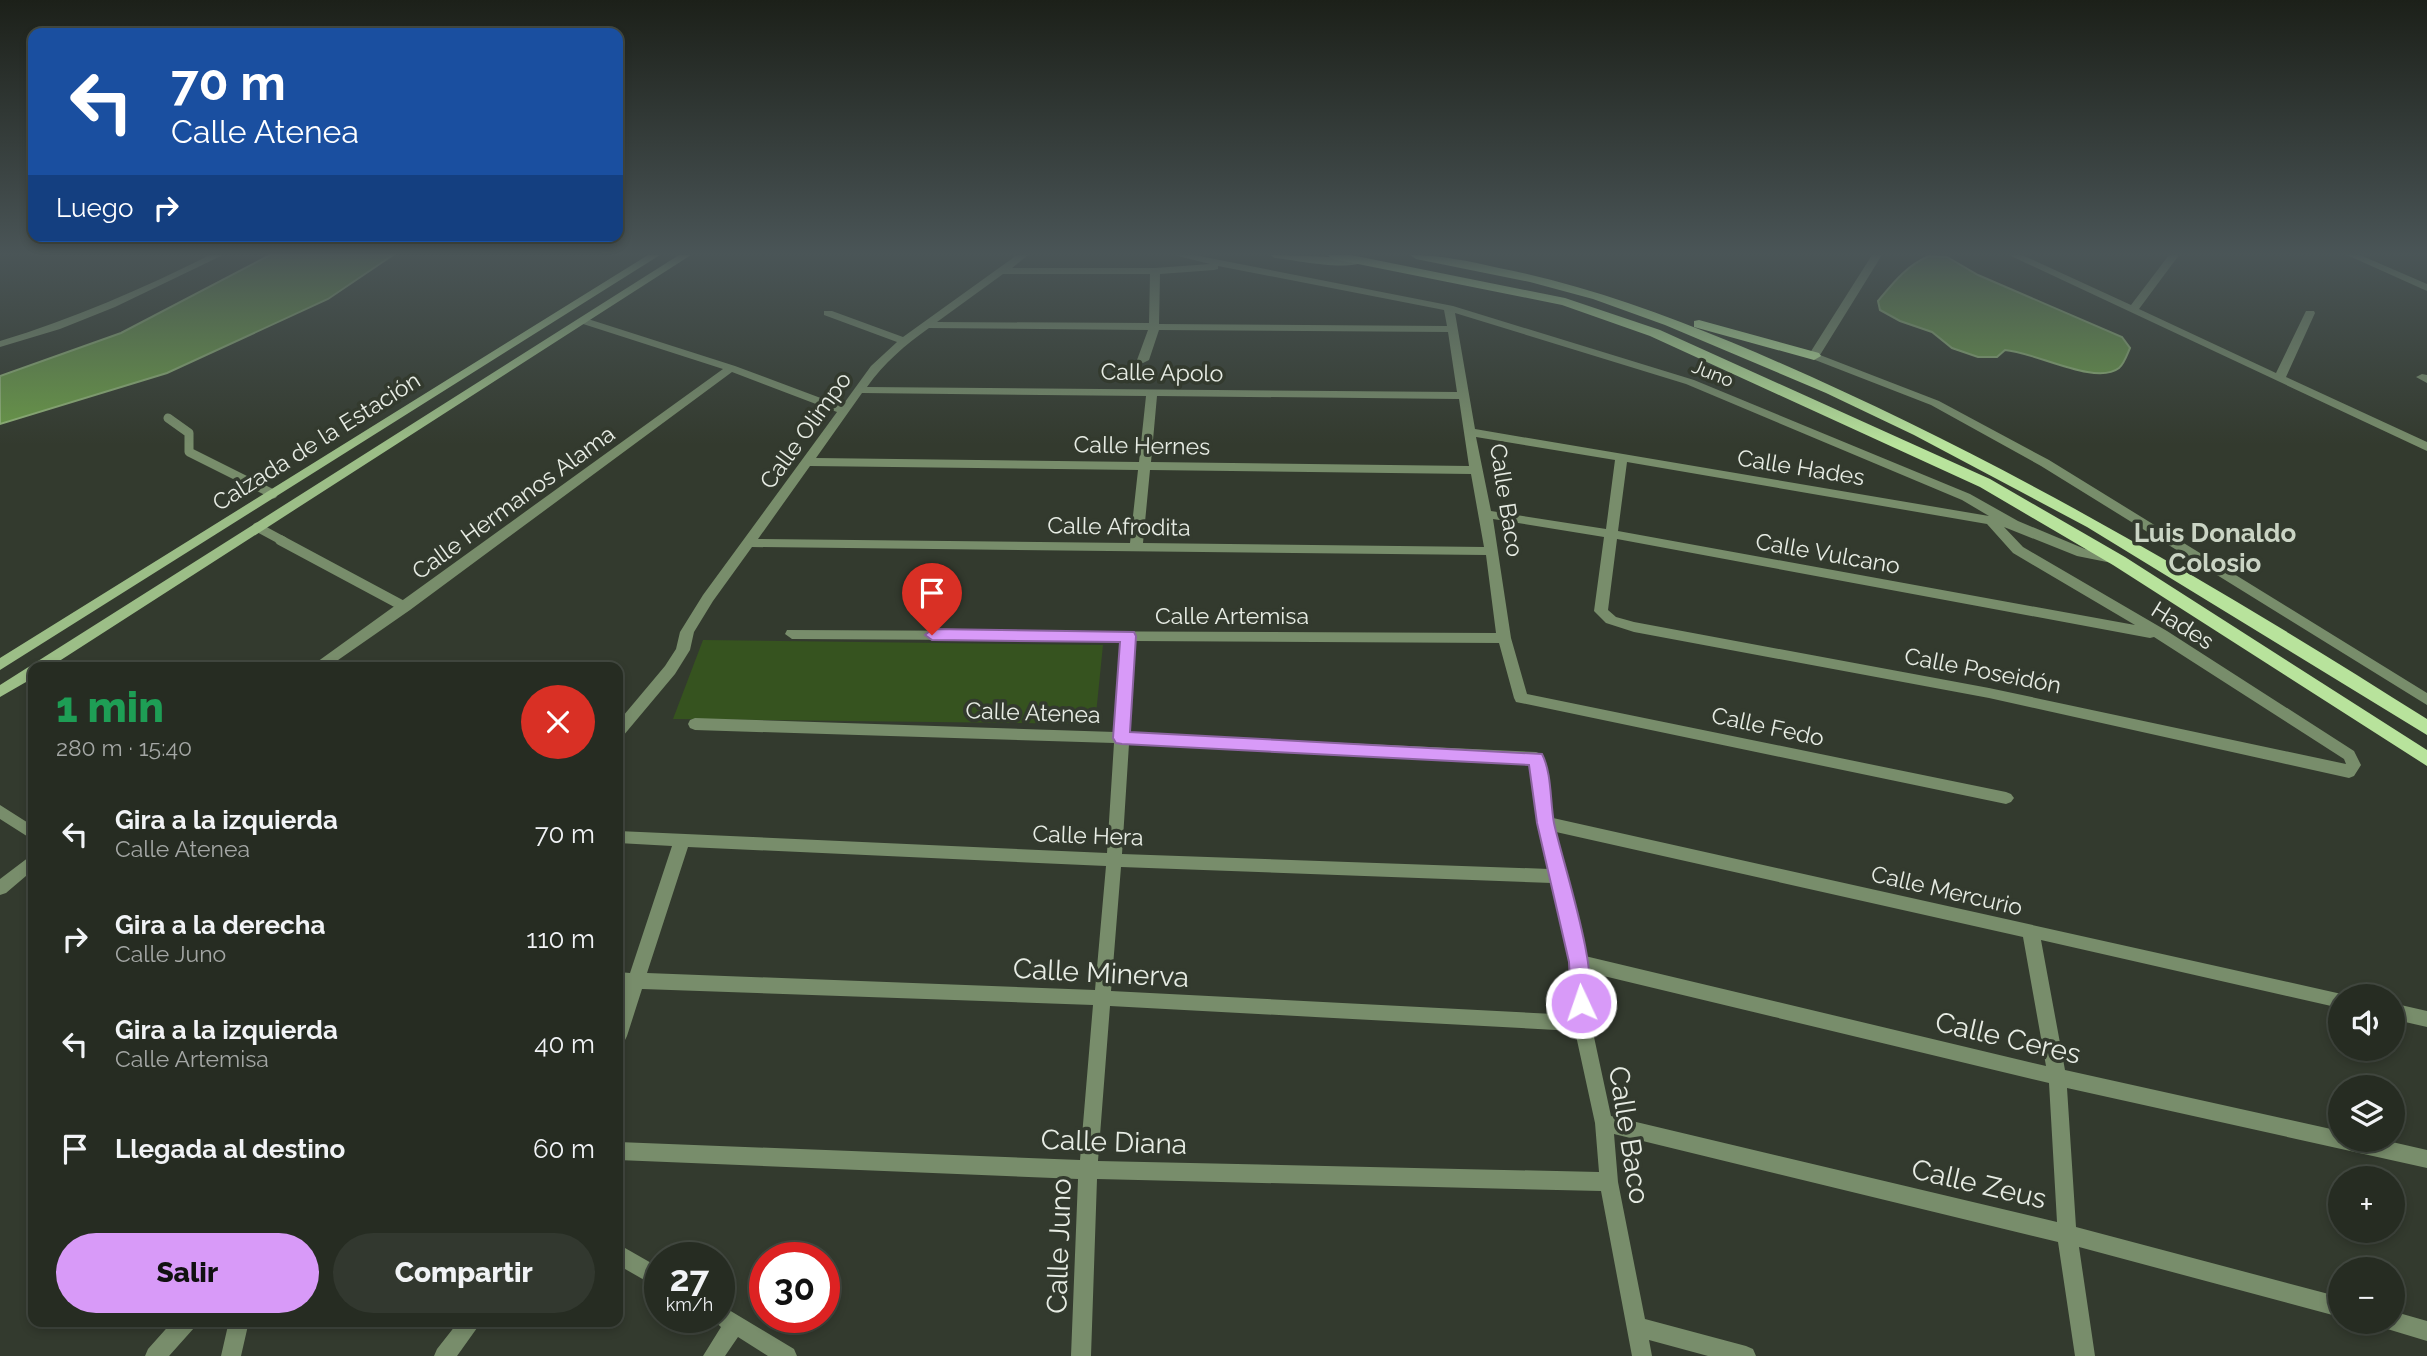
<!DOCTYPE html>
<html lang="es">
<head>
<meta charset="utf-8">
<style>
	body { margin:0; font-family:Raleway,sans-serif; background:#32382f; color:#f1f3f6; height:100vh; display:flex; flex-direction:column; font-size:26px; white-space:nowrap }
	* { box-sizing:border-box; margin:0 }
	p { font-size:23px; color:#a4a7a5 }
	.icon { flex:none; width:38px; height:38px; fill:none; stroke:currentColor; stroke-width:2; stroke-linecap:round; stroke-linejoin:round }
	.map { position:relative; flex:1; overflow:hidden }
	.panel { position:absolute; left:28px; top:662px; width:595px; height:665px; display:flex; flex-direction:column; background:#262c22; border-radius:14px; box-shadow:0 4px 10px #0003,0 0 0 2px #424840 }
	.panel>* { flex:none }
	.guide { position:absolute; left:28px; top:28px; width:595px; height:214px; border-radius:14px; box-shadow:0 4px 10px #0003,0 0 0 2px #424840; background:#1a4fa0; color:#fff; overflow:hidden }
	.fabs { position:absolute; left:2328px; top:984px; display:grid; gap:14px }
	.fabs a { display:grid; place-items:center; width:77px; height:77px; border-radius:50%; background:#262c22; box-shadow:0 4px 10px #0003,0 0 0 2px #424840; font-size:35px }
	.speed { position:absolute; left:644px; top:1242px; display:flex; gap:14px; font-size:35px; font-weight:700; text-align:center }
	.speed>* { display:grid; place-content:center; width:91px; height:91px; border-radius:50%; background:#262c22; box-shadow:0 4px 10px #0003,0 0 0 2px #424840; line-height:1 }
	.speed small { font-size:18px; font-weight:400 }
	.speed .limit { border:10px solid #d22; background:#fff; color:#111 }
	.pin { position:absolute; display:grid; place-items:center; width:60px; height:60px; color:#fff; margin:-72px -30px; border-radius:50% 50% 50% 0; rotate:-45deg; box-shadow:0 0 7px #0007 }
	.pin .icon { rotate:45deg }
	.me { position:absolute; width:77px; margin:-38px; rotate:357deg; stroke-linejoin:round; filter:drop-shadow(0 0 5px #0008) }
	.turn { display:flex; align-items:center; gap:24px; height:147px; padding:0 28px; font-size:32px }
	.turn .icon { width:91px; height:91px; stroke-width:2.5 }
	.turn b { display:block; font-size:49px; line-height:60px }
	.then { display:flex; align-items:center; height:66px; padding:0 28px; background:#0003; gap:14px; font-size:26px }
	.round { display:grid; place-items:center; flex:none; width:74px; height:74px; border-radius:37px; background:#32382f }
	.summary { display:flex; align-items:center; justify-content:space-between; height:119px; padding:0 28px }
	h1 { font-size:42px; font-weight:800; line-height:52px; color:#1e9e55 }
	.button { display:flex; gap:14px; margin-top:auto; padding:14px 28px }
	.button a { flex:1; height:80px; border-radius:42px; background:#d89af8; color:#111; font-size:28px; font-weight:800; line-height:80px; text-align:center }
	.button a+a { background:#32382f; color:#f1f3f6 }
	ul { padding:0; list-style:none }
	li { display:flex; align-items:center; gap:21px; height:105px; padding:0 28px }
	li div { flex:1 }
	li b { display:block; font-size:26px }
	li em { font-style:normal }
	.map>svg:first-child { display:block }
	.green { fill:#36531f }
	.water { fill:#699847; stroke:#8fb176; stroke-width:2 }
	.lines { fill:none; stroke-linecap:round; stroke-linejoin:round }
	.service-far1 { stroke:#788d6b; stroke-width:9 }
	.service { stroke:#788d6b; stroke-width:10 }
	.minor { fill:#788d6b; fill-rule:evenodd }
	.secondary { fill:#9cbe87; fill-rule:evenodd }
	.primary { fill:#b8e39c; fill-rule:evenodd }
	.route { fill:#d89af8; stroke:#8c64a1; stroke-width:2 }
	.labels { text-anchor:middle; dominant-baseline:central; stroke-width:7; stroke-linejoin:round; paint-order:stroke }
	.far-street-label { font-size:19px; fill:#e7ece4; stroke:#333a2e }
	.street-label { font-size:23px; fill:#e7ece4; stroke:#333a2e }
	.quarter-label { font-size:26px; font-weight:bold; fill:#cad4c4; stroke:#333a2e }
	.near-street-label { font-size:28px; fill:#e7ece4; stroke:#333a2e }
</style>
</head>
<body>
<div class="map">
<svg width="2427" height="1356" viewBox="0 0 2427 1356">
	<rect width="100%" height="100%" fill="#333a2e"/>
	<path class="green" d="M703,640L1103,645L1095,724L673,719Z"/>
	<path class="water" d="M270,255H393L328,299L167,373L0,424V376L121,333Z
		M1929,256L1947,257L1978,275L2122,337L2130,348C2127,355 2124,364 2119,368C2096,386 2035,352 2005,350L1997,357H1978L1952,348L1932,332L1900,321L1880,310L1878,301C1893,283 1907,265 1929,256Z"/>
	<g class="lines">
		<path class="service-far1" d="M168,418L189,433V452L273,494
			M257,527L283,541"/>
		<path class="service" d="M280,540L405,607"/>
		<path class="minor" d="M210,255H223L115,307L60,329L0,347V341C73,319 142,289 210,255Z
			M1017,255H1028L1012,268H1155L1210,264L1174,255H1194L1453,306L1694,380L1970,494L2018,521L2085,549L2122,557L2123,560L2122,563L2117,564L2077,556L2004,527L2023,547L2167,631L2354,751L2361,765L2354,776L2349,778L1989,698L1634,632L1606,623L1594,611L1604,537L1493,519L1511,638L1527,694L2006,792L2011,794L2014,798L2011,802L2006,804L1521,703L1516,702L1514,698L1499,643L1135,641L1129,733L1536,752L1541,754L1543,758L1553,818L2346,995L2340,996V1008L2041,940L2065,1070L2340,1131V1139H2379L2427,1150V1168L2067,1088L2076,1227L2340,1297V1317L2079,1247L2095,1356H2075L2058,1242L1614,1134L1618,1182L1645,1319L1746,1346L1753,1349L1756,1356H1708L1649,1340L1652,1356H1632L1601,1191L1097,1179L1091,1356H1071L1078,1179L618,1160V1142L1080,1160L1093,1005L642,989L627,1036L624,1042L618,1044V1011L625,988H618V972L630,973L672,846L618,843V831L1107,853L1114,743L695,730L690,728L688,724L690,720L695,718L1115,732L1121,641L792,639L785,634L787,630L1496,633L1486,555L752,547L713,601L694,632L690,650L675,674L623,736L618,738V722L665,666L676,649L680,632L703,595L837,412L732,372L410,610L328,667H310L723,369L580,323V319H588L735,366L842,406L871,366L897,342L824,315V311H832L903,337ZM1218,266L1444,310L1447,326L1159,324L1160,274L1214,270L1218,269ZM1003,274H1150L1149,323L937,322ZM1455,313L1686,384L1962,500L1989,516L1475,429ZM929,328L1148,330L1137,360L1143,363L1149,360L1159,330L1448,332L1457,392L867,387C884,363 905,345 929,328ZM862,393L1146,396L1139,462L816,458ZM1157,396L1459,399L1469,466L1151,462ZM1476,437L1615,460L1606,529L1491,511ZM1627,462L1987,524L2013,553L2135,625L1618,531ZM810,466L1138,470L1130,543L758,539ZM1150,470L1471,474L1484,547L1143,543ZM1617,539L2150,638L2154,637L2344,759L2346,764L1989,688L1634,622L1616,617L1608,610ZM1129,744L1529,764L1538,823L1549,869L1122,854ZM1556,832L2023,937L2046,1066L1585,956ZM688,847L1106,866L1095,990L647,973ZM1121,867L1552,883L1570,962L1573,1015L1111,991ZM1587,972L2049,1083L2057,1222L1611,1116L1591,1023ZM1110,1006L1575,1031L1595,1123L1599,1172L1098,1161Z
			M1872,255H1882L1820,355L1939,401L2049,460L2427,693V705L2041,466L1931,405L1810,358L1808,356Z
			M2009,255H2022L2131,305L2169,255H2179L2139,309L2276,373L2305,313L2306,311H2314L2315,313L2286,377L2427,442V451Z
			M2347,255H2360L2427,284V291Z
			M2422,374L2427,375V383L2416,377Z
			M0,805L33,826V840L0,819Z
			M33,854V870L6,893L0,895V879Z
			M2392,1003L2427,1011V1027L2392,1019Z
			M618,1244L660,1268V1289L618,1265Z
			M719,1304L794,1349L797,1356H768L738,1337L725,1356H703L721,1327L711,1318H719Z
			M2392,1311L2427,1321V1341L2384,1328L2381,1321H2392Z
			M173,1321H197L194,1328L169,1356H145L148,1349Z
			M229,1321H249L241,1356H221Z
			M459,1321H482L457,1356H434L437,1349Z"/>
		<path class="secondary" d="M648,255H660L0,670V658Z
			M679,255H691L50,667H33V678L0,697V685Z
			M1270,255C1284,255 1358,257 1365,261C1348,272 1296,260 1275,258Z"/>
		<path class="primary" d="M1327,255H1351L1565,298L1660,330L1990,479L2125,557L2427,750V766L2113,565L1980,487L1650,336L1562,305L1333,259Z
			M1410,255C1440,255 1469,261 1499,268C1580,284 1655,311 1731,342C1978,445 2201,576 2427,719V735L2087,527L1914,435L1826,393L1665,325L1593,299L1530,282L1416,259Z
			M1699,320L1819,353L1821,356L1814,360L1694,327V321Z"/>
	</g>
	<linearGradient id="sky" x2="0" y2="1"><stop stop-color="#1c2019"/><stop offset="0.57" stop-color="#4a5557"/><stop offset="1" stop-color="#4a5557" stop-opacity="0"/></linearGradient>
	<rect width="2427" height="445" fill="url(#sky)"/>
	<path class="route" d="M932,629L1134,632L1136,636L1130,732L1542,754C1552,773 1550,802 1554,823C1562,861 1602,978 1587,1009L1581,1012L1574,1009L1571,1003L1569,962L1537,823L1529,765L1122,744L1116,743L1113,738L1120,642L932,640L925,635Z"/>
	<g class="labels">
		<g class="far-street-label">
			<text transform="translate(1713 373) rotate(22)">Juno</text>
		</g>
		<g class="street-label">
			<text transform="translate(1162 372) rotate(1)">Calle Apolo</text>
			<text transform="translate(805 430) rotate(-54)">Calle Olimpo</text>
			<text transform="translate(316 441) rotate(-32)">Calzada de la Estación</text>
			<text transform="translate(1142 445) rotate(1)">Calle Hernes</text>
			<text transform="translate(1801 467) rotate(9)">Calle Hades</text>
			<text transform="translate(1507 500) rotate(81)">Calle Baco</text>
			<text transform="translate(513 502) rotate(-36)">Calle Hermanos Alama</text>
			<text transform="translate(1119 526) rotate(1)">Calle Afrodita</text>
			<text transform="translate(1828 553) rotate(10)">Calle Vulcano</text>
			<text x="1232" y="615">Calle Artemisa</text>
			<text transform="translate(2183 625) rotate(32)">Hades</text>
			<text transform="translate(1983 670) rotate(11)">Calle Poseidón</text>
			<text transform="translate(1033 712) rotate(2)">Calle Atenea</text>
			<text transform="translate(1768 726) rotate(12)">Calle Fedo</text>
			<text transform="translate(1088 835) rotate(2)">Calle Hera</text>
			<text transform="translate(1947 890) rotate(13)">Calle Mercurio</text>
		</g>
		<g class="quarter-label">
			<text x="2215" y="533">Luis Donaldo<tspan x="2215" dy="30">Colosio</tspan></text>
		</g>
		<g class="near-street-label">
			<text transform="translate(1101 973) rotate(3)">Calle Minerva</text>
			<text transform="translate(2008 1038) rotate(13)">Calle Ceres</text>
			<text transform="translate(1629 1135) rotate(81)">Calle Baco</text>
			<text transform="translate(1114 1142) rotate(2)">Calle Diana</text>
			<text transform="translate(1979 1184) rotate(13)">Calle Zeus</text>
			<text transform="translate(1059 1246) rotate(-88)">Calle Juno</text>
		</g>
	</g>
</svg>
<div class="fabs">
<a><svg class="icon" aria-label="sound" viewBox="0 0 24 24"><path d="M4 9h4l5-4v14l-5-4H4zM17 9q2 3 0 6"/></svg></a>
<a><svg class="icon" aria-label="layers" viewBox="0 0 24 24"><path d="M12 4l9 5-9 5-9-5zM3 14l9 5 9-5"/></svg></a>
<a>+</a>
<a>−</a>
</div>
<div class="speed"><div>27<small>km/h</small></div><div class="limit">30</div></div>
<div class="pin" style="left:932px;top:635px;background:#d93025"><svg class="icon" aria-label="arrive" viewBox="0 0 24 24"><path d="M6 21V4h12l-3 4 3 4H6"/></svg></div>
<svg class="me" style="left:1581px;top:1003px" viewBox="-20 -20 40 40"><circle r="17" fill="#d89af8" stroke="#fff" stroke-width="3"/><path d="M0-11L8 9 0 5-8 9z" fill="#fff"/></svg>
<div class="guide">
<div class="turn"><svg class="icon" aria-label="left" viewBox="0 0 24 24"><path d="M17 20v-9H6M10 6l-5 5 5 5"/></svg><div><b>70 m</b>Calle Atenea</div></div>
<div class="then">Luego<svg class="icon" aria-label="right" viewBox="0 0 24 24"><path d="M7 20v-9h11M14 6l5 5-5 5"/></svg></div>
</div>
<section class="panel">
<div class="summary"><div><h1>1 min</h1><p>280 m · 15:40</p></div><a class="round" style="background:#d93025;color:#fff"><svg class="icon" aria-label="close" viewBox="0 0 24 24"><path d="M6 6l12 12M18 6L6 18"/></svg></a></div>
<ul>
<li><svg class="icon" aria-label="left" viewBox="0 0 24 24"><path d="M17 20v-9H6M10 6l-5 5 5 5"/></svg><div><b>Gira a la izquierda</b><p>Calle Atenea</p></div><em>70 m</em></li>
<li><svg class="icon" aria-label="right" viewBox="0 0 24 24"><path d="M7 20v-9h11M14 6l5 5-5 5"/></svg><div><b>Gira a la derecha</b><p>Calle Juno</p></div><em>110 m</em></li>
<li><svg class="icon" aria-label="left" viewBox="0 0 24 24"><path d="M17 20v-9H6M10 6l-5 5 5 5"/></svg><div><b>Gira a la izquierda</b><p>Calle Artemisa</p></div><em>40 m</em></li>
<li><svg class="icon" aria-label="arrive" viewBox="0 0 24 24"><path d="M6 21V4h12l-3 4 3 4H6"/></svg><div><b>Llegada al destino</b></div><em>60 m</em></li>
</ul>
<div class="button"><a>Salir</a><a>Compartir</a></div>
</section>
</div>
</body>
</html>
